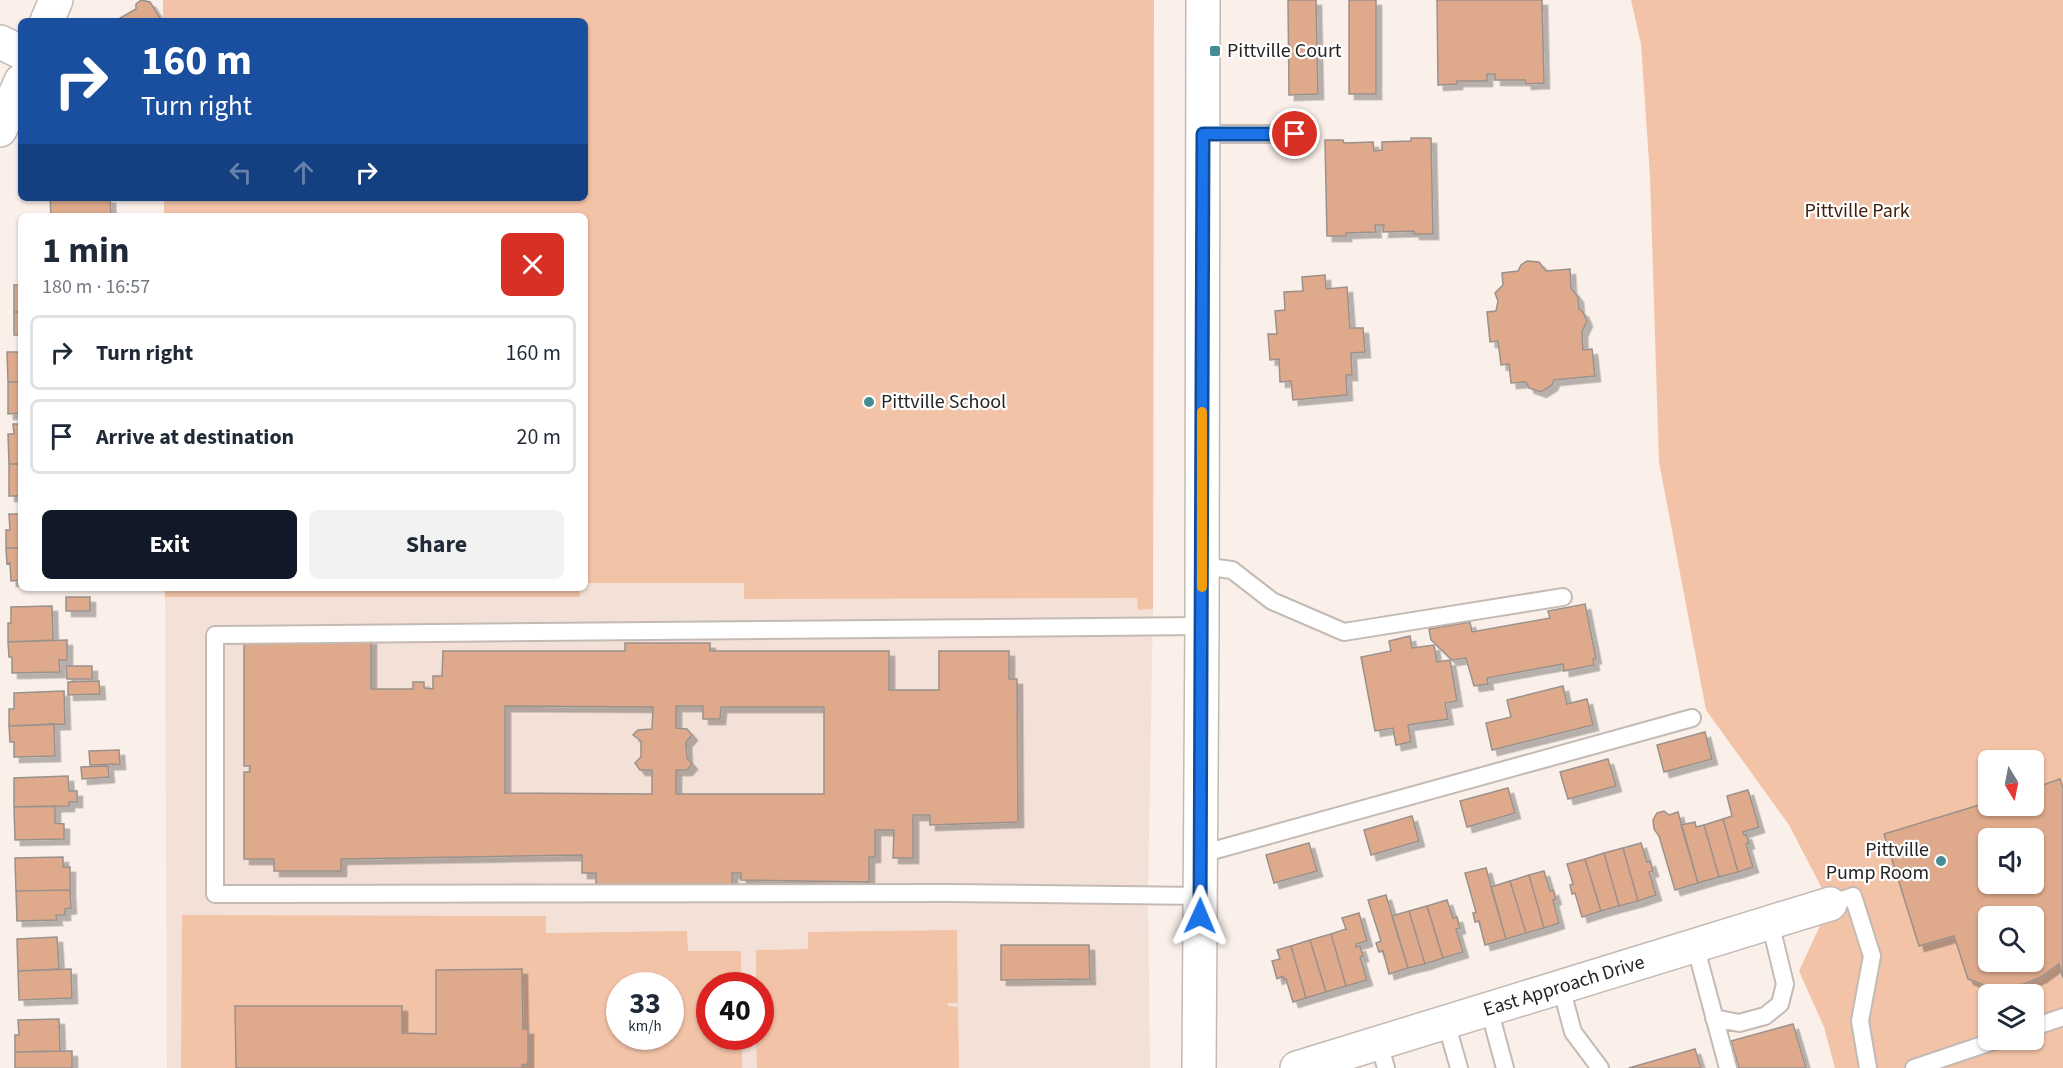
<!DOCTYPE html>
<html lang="en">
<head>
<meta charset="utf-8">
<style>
	body { margin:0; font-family:"Source Sans 3",sans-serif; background:#f2f2f3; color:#1f2937; height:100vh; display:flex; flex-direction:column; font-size:22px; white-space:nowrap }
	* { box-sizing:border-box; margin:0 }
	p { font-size:20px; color:#747a83 }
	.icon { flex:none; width:33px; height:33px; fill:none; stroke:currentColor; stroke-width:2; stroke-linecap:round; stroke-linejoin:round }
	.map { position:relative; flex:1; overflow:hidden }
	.sheet { position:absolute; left:18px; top:213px; width:570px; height:378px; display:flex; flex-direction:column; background:#fff; border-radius:9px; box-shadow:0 2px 4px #0004 }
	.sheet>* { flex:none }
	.banner { position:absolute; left:18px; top:18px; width:570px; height:183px; border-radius:9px; box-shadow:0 2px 4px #0004; background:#1a4fa0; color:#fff; overflow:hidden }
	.needle { width:39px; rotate:170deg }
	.controls { position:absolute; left:1978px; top:750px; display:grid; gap:12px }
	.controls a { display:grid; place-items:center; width:66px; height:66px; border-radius:9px; background:#fff; box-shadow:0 2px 4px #0004; font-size:30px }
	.speed { position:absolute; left:606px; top:972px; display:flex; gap:12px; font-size:30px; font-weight:700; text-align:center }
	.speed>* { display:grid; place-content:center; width:78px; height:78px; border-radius:50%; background:#fff; box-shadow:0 2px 4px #0004; line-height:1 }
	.speed small { font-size:15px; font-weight:400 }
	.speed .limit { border:9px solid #d22; background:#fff; color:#111 }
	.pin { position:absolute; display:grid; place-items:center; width:51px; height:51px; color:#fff; margin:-26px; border:3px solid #fff; border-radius:50%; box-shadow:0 2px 6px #0007 }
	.me { position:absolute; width:66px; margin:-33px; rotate:1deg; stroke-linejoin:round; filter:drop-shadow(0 0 4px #0008) }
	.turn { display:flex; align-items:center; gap:21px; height:126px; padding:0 24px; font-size:27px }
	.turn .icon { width:78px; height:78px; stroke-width:2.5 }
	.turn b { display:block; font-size:42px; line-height:51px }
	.lanes { display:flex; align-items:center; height:57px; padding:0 24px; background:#0003; justify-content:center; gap:30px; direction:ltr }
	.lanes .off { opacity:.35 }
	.round { display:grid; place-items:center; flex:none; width:63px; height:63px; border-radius:9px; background:#f2f2f3 }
	.head { display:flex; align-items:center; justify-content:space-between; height:102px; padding:0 24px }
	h1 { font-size:36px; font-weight:700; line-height:45px }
	.button { display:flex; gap:12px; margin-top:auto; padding:12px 24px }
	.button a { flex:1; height:69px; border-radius:9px; background:#111827; color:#fff; font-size:24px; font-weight:700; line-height:69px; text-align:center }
	.button a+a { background:#f2f2f3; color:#1f2937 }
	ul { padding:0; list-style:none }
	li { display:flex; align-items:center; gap:18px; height:75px; margin:0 12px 9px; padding:0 12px; border:3px solid #e0e1e3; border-radius:9px }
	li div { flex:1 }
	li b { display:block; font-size:22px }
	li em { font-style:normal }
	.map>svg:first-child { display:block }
	.built { fill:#f3e1d7; fill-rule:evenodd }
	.green { fill:#f3c3a7; fill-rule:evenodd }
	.building { fill:#deaa8b; stroke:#9b918c; stroke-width:1.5; fill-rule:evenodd; filter:url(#shadow) }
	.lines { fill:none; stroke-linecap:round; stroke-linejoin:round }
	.service-casing { stroke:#c4bab4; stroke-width:20 }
	.minor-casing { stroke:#c4bab4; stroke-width:36 }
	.tertiary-casing { stroke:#c4bab4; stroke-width:36 }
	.service { stroke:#fff; stroke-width:16 }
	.minor { stroke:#fff; stroke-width:33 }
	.tertiary { stroke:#fff; stroke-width:33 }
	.route-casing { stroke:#114b97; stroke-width:15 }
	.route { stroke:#1a73e8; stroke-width:10 }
	.slow { stroke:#f59e0b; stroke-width:10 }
	.poi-dot { fill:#448c91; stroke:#fff; stroke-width:2 }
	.labels { text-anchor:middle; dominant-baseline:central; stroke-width:4.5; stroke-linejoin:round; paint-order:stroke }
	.poi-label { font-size:20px; fill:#272422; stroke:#fff; text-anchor:start }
	.park-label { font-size:20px; fill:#432009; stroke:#fff }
	.street-label { font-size:20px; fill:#272422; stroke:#fff }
</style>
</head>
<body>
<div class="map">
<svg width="2063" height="1068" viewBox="0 0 2063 1068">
	<defs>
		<filter id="shadow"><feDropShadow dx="5.5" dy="5.5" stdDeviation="0" flood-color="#0004"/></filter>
	</defs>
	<rect width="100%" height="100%" fill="#faefe9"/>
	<path class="built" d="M163,0H1154L1153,609L1148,895L1150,1068H167L165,588H585V216H164V198H585V21H163ZM620,986H670V1036H620ZM710,986H760V1036H710Z"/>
	<path class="green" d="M163,0H1154L1153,609L1138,610L1137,598L744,599V583H585V216H164V198H585V21H163Z
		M1631,0H2063V1068H1835L1824,1027L1799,971L1830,904L1789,825L1706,710L1659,462L1650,177L1641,44ZM1989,760H2034V806H1989ZM1989,838H2034V884H1989ZM1989,916H2034V962H1989ZM1989,994H2034V1040H1989Z
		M165,588H579L580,597H165Z
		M182,915L546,916V933L687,931L688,951H741V985L710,986V1036L742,1037V1068H181ZM620,986H670V1036H620Z
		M957,930L958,1003H948V1006L958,1007L959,1068H757L756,1037L760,1036V986L756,985V950L808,949V932Z"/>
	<path class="building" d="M141,0L150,2L162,21H115L136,9V4Z
		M1288,0H1316L1318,94L1289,95Z
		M1349,0H1376V94H1349Z
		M1437,0H1542L1544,83L1526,84L1525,80H1495V74H1487V81H1457V84L1438,85Z
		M1411,138H1431L1433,234H1414V231L1383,232L1384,225H1375L1376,232L1346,233V236H1327L1325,140H1343L1344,143L1373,142L1374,151L1382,150V142L1411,141Z
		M50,198H110L111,216H51Z
		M1527,261L1539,262L1546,271L1570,269L1571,288L1578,297L1579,309L1583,312L1587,321L1582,332L1583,350L1592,349L1595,376L1554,380L1552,385L1541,392L1529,388L1526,382L1511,383L1509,364L1501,365L1498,341L1490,342L1487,312L1496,311L1498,301L1495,293L1503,285L1502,273L1518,271L1521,265Z
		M1325,275L1326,289L1347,287L1350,328H1363L1365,352L1351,353L1352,375H1346L1347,395L1293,400L1291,381L1280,382L1279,359L1270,360L1268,334H1277L1275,311L1285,310L1284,292L1303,291L1302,277Z
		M14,285H21V312H14Z
		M14,312H21V335H14Z
		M7,352H21V382H8Z
		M8,382H21V413L8,414Z
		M13,424H21V464H9L8,434H14Z
		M9,464H21V496H9Z
		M9,514H21V548H6V530H10Z
		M6,548H21V580L11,581L10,563L7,564Z
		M66,597H90V611H66Z
		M1585,604L1596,658L1593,659L1594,665L1564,671L1563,664L1487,678L1488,684L1474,686L1466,658L1452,660L1431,640L1429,629L1470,622L1472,632L1550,618L1548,611Z
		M52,606L53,640L8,642V623H11V607Z
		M1410,636L1412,648L1434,645L1437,662L1450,660L1457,701L1445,703L1448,719L1408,725L1411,742L1396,745L1393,728L1375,731L1361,657L1391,651L1389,641Z
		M244,639H371V689H413V682H424V688L433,689V676H442L443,651H625V643H710V651H889V690H939V651H1009V679H1017L1018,822L930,825V815H913V858H893L894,830H875V857H869V882L741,880V873H732V887L596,888V873H582V855L341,859V871H274V859H244V772H250V766H244ZM505,706L653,707L652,729L638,730L633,735L641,741V757L635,763L640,770H652V794L505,793ZM676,706H703V719H720L721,707H824V794H676V770H687L692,764L687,758L686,742L692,735L687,729L676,728Z
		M67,640V660H59L60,672L12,673V657H9L8,642Z
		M66,666H92V679H67Z
		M99,681L100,694L68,695V682Z
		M1563,686L1567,704L1587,699L1593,725L1492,750L1486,723L1511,717L1507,700Z
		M64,691L65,724L9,726V709H14V693Z
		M54,724L55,756L14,757V742H10L9,726Z
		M1705,732L1712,759L1664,772L1657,745Z
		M119,750L120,764L90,765L89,751Z
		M1608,759L1616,786L1568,799L1560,772Z
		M108,766L109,777L82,779L81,767Z
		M68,776L69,791H77V802H69V806L14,807V778Z
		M2060,779L2063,788V978L2059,964L2041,977L2024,984L2008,987L1984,985L1968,979L1954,936L1919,946L1884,834L1989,802V806H2034V788ZM1989,838H2034V884H1989ZM1989,916H2034V962H1989Z
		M1508,788L1515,813L1467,827L1460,801Z
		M1748,790L1759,827L1743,832L1744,835L1746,834L1749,843L1746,844L1753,867L1738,872L1723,819L1732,816L1727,796Z
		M55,806V823L64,824V839L15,840L14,807Z
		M1664,811L1669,815L1678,812L1698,883L1675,890L1659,836L1654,829L1653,820L1657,813Z
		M1412,816L1419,841L1371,855L1364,830Z
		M1723,819L1738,872L1719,877L1704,825Z
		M1695,822L1696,827L1704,825L1719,877L1698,883L1681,825Z
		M1309,843L1317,871L1274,883L1266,855Z
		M1641,843L1647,862L1650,861L1653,871L1649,872L1656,895L1638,901L1623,848Z
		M1623,848L1638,901L1619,906L1604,853Z
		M1604,853L1619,906L1601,911L1585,859Z
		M63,857V867H70V890L16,891L15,858Z
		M1585,859L1601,911L1582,917L1575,893L1572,894L1570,885L1573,884L1567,864Z
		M1486,868L1506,939L1485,945L1479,921L1475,922L1473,913L1476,912L1465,873Z
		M1544,871L1550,891L1553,890L1556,899L1553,900L1559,923L1544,928L1529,875Z
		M1529,875L1544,928L1526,933L1510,881Z
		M1510,881L1526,933L1506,939L1491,887Z
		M70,890L71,908L65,909V915H56L57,920L17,921L16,891Z
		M1386,895L1408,968L1389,974L1383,951L1379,952L1376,943L1381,941L1368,900Z
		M1447,900L1453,918L1457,917L1460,928L1456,929L1463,952L1443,958L1427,906Z
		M1427,906L1443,958L1425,964L1409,911Z
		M1409,911L1425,964L1408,968L1392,916Z
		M1359,913L1367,941L1356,944V947L1360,946L1363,956L1360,957L1367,980L1346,986L1331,934L1346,929L1342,918Z
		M1331,934L1346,986L1326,992L1310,940Z
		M57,937L59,969L18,971L17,939Z
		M1310,940L1326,992L1306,998L1291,946Z
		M1001,945H1089L1090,979L1001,980Z
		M1291,946L1306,998L1293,1002L1286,979L1284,980L1283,976L1277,979L1272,961L1280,959L1277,950Z
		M71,969L72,998L19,1000L18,971Z
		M522,969L523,1029H528V1064L522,1065V1068H236L235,1006H402V1033L436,1034V970Z
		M59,1019L60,1051L15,1052V1035H19L18,1020Z
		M1793,1024L1806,1068H1739L1731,1041Z
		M1695,1049L1701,1068H1629Z
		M72,1051V1068H15V1052Z"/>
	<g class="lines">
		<g class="service-casing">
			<path id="service" d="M1203,134H1295
				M1202,566L1232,570L1272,601L1344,632L1563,597
				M1201,854L1692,718
				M1201,896L950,893L215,894V635L1202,626
				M1830,904L1853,896L1872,956L1860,1021L1868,1068
				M1695,945L1728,1068
				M1561,987L1573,1032L1600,1068
				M1489,1009L1505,1068
				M1714,1018L1739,1023L1765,1016L1780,1004L1785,984L1770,922
				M1446,1022L1459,1068
				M2034,1027L2063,1017
				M1379,1043L1386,1068
				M1914,1068L1997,1040"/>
		</g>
		<g class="minor-casing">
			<path id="minor" d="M47,21L56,0
				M0,42L21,52
				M0,130L21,81
				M1297,1068L1830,904"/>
		</g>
		<g class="tertiary-casing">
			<path id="tertiary" d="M1199,1068L1202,626L1203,0"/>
		</g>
		<use href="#service" class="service"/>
		<use href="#minor" class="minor"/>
		<use href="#tertiary" class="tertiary"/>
	</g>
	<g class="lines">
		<g class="route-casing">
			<path id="route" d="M1200,916L1203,134H1295"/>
		</g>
		<use href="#route" class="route"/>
		<path class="slow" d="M1202,412V587"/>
	</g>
	<g class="poi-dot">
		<rect x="1209" y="45" width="12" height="12" rx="3"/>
		<circle cx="869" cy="402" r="6"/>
		<circle cx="1941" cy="861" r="6"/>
	</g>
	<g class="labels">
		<g class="poi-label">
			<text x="1227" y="51">Pittville Court</text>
			<text x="881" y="402">Pittville School</text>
			<text x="1929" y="850" text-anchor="end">Pittville<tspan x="1929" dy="23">Pump Room</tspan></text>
		</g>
		<g class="park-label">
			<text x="1857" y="211">Pittville Park</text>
		</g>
		<g class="street-label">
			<text transform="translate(1564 986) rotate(-17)">East Approach Drive</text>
		</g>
	</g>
</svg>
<div class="controls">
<a><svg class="needle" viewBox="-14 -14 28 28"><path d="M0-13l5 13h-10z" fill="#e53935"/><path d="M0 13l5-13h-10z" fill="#747a83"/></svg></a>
<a><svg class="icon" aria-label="sound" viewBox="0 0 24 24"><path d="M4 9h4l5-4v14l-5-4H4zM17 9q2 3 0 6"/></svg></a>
<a><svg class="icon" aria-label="search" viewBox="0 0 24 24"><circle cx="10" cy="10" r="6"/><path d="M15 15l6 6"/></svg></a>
<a><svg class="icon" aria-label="layers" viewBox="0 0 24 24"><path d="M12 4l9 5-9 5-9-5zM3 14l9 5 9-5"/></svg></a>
</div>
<div class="speed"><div>33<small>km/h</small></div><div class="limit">40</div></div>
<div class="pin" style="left:1295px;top:134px;background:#d93025"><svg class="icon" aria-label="arrive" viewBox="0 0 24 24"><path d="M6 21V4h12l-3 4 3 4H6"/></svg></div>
<svg class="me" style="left:1200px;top:916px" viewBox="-20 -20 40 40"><path d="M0-17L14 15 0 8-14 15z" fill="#1a73e8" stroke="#fff" stroke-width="4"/></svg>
<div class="banner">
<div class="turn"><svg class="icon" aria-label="right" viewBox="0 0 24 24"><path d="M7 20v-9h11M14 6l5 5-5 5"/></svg><div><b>160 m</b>Turn right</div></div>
<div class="lanes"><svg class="icon off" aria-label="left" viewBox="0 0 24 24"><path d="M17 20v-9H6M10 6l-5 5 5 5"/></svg><svg class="icon off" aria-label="ahead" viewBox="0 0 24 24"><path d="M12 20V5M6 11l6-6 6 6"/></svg><svg class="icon" aria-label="right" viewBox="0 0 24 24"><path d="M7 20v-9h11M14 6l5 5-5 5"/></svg></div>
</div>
<section class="sheet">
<div class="head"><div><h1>1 min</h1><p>180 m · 16:57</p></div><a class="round" style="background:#d93025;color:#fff"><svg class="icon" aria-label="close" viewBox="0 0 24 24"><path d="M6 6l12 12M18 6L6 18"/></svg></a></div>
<ul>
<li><svg class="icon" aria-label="right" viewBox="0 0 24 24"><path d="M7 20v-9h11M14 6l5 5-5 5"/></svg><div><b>Turn right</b></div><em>160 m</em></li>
<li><svg class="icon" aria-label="arrive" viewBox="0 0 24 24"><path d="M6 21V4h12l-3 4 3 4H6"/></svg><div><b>Arrive at destination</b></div><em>20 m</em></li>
</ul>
<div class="button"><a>Exit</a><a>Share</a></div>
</section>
</div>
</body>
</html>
